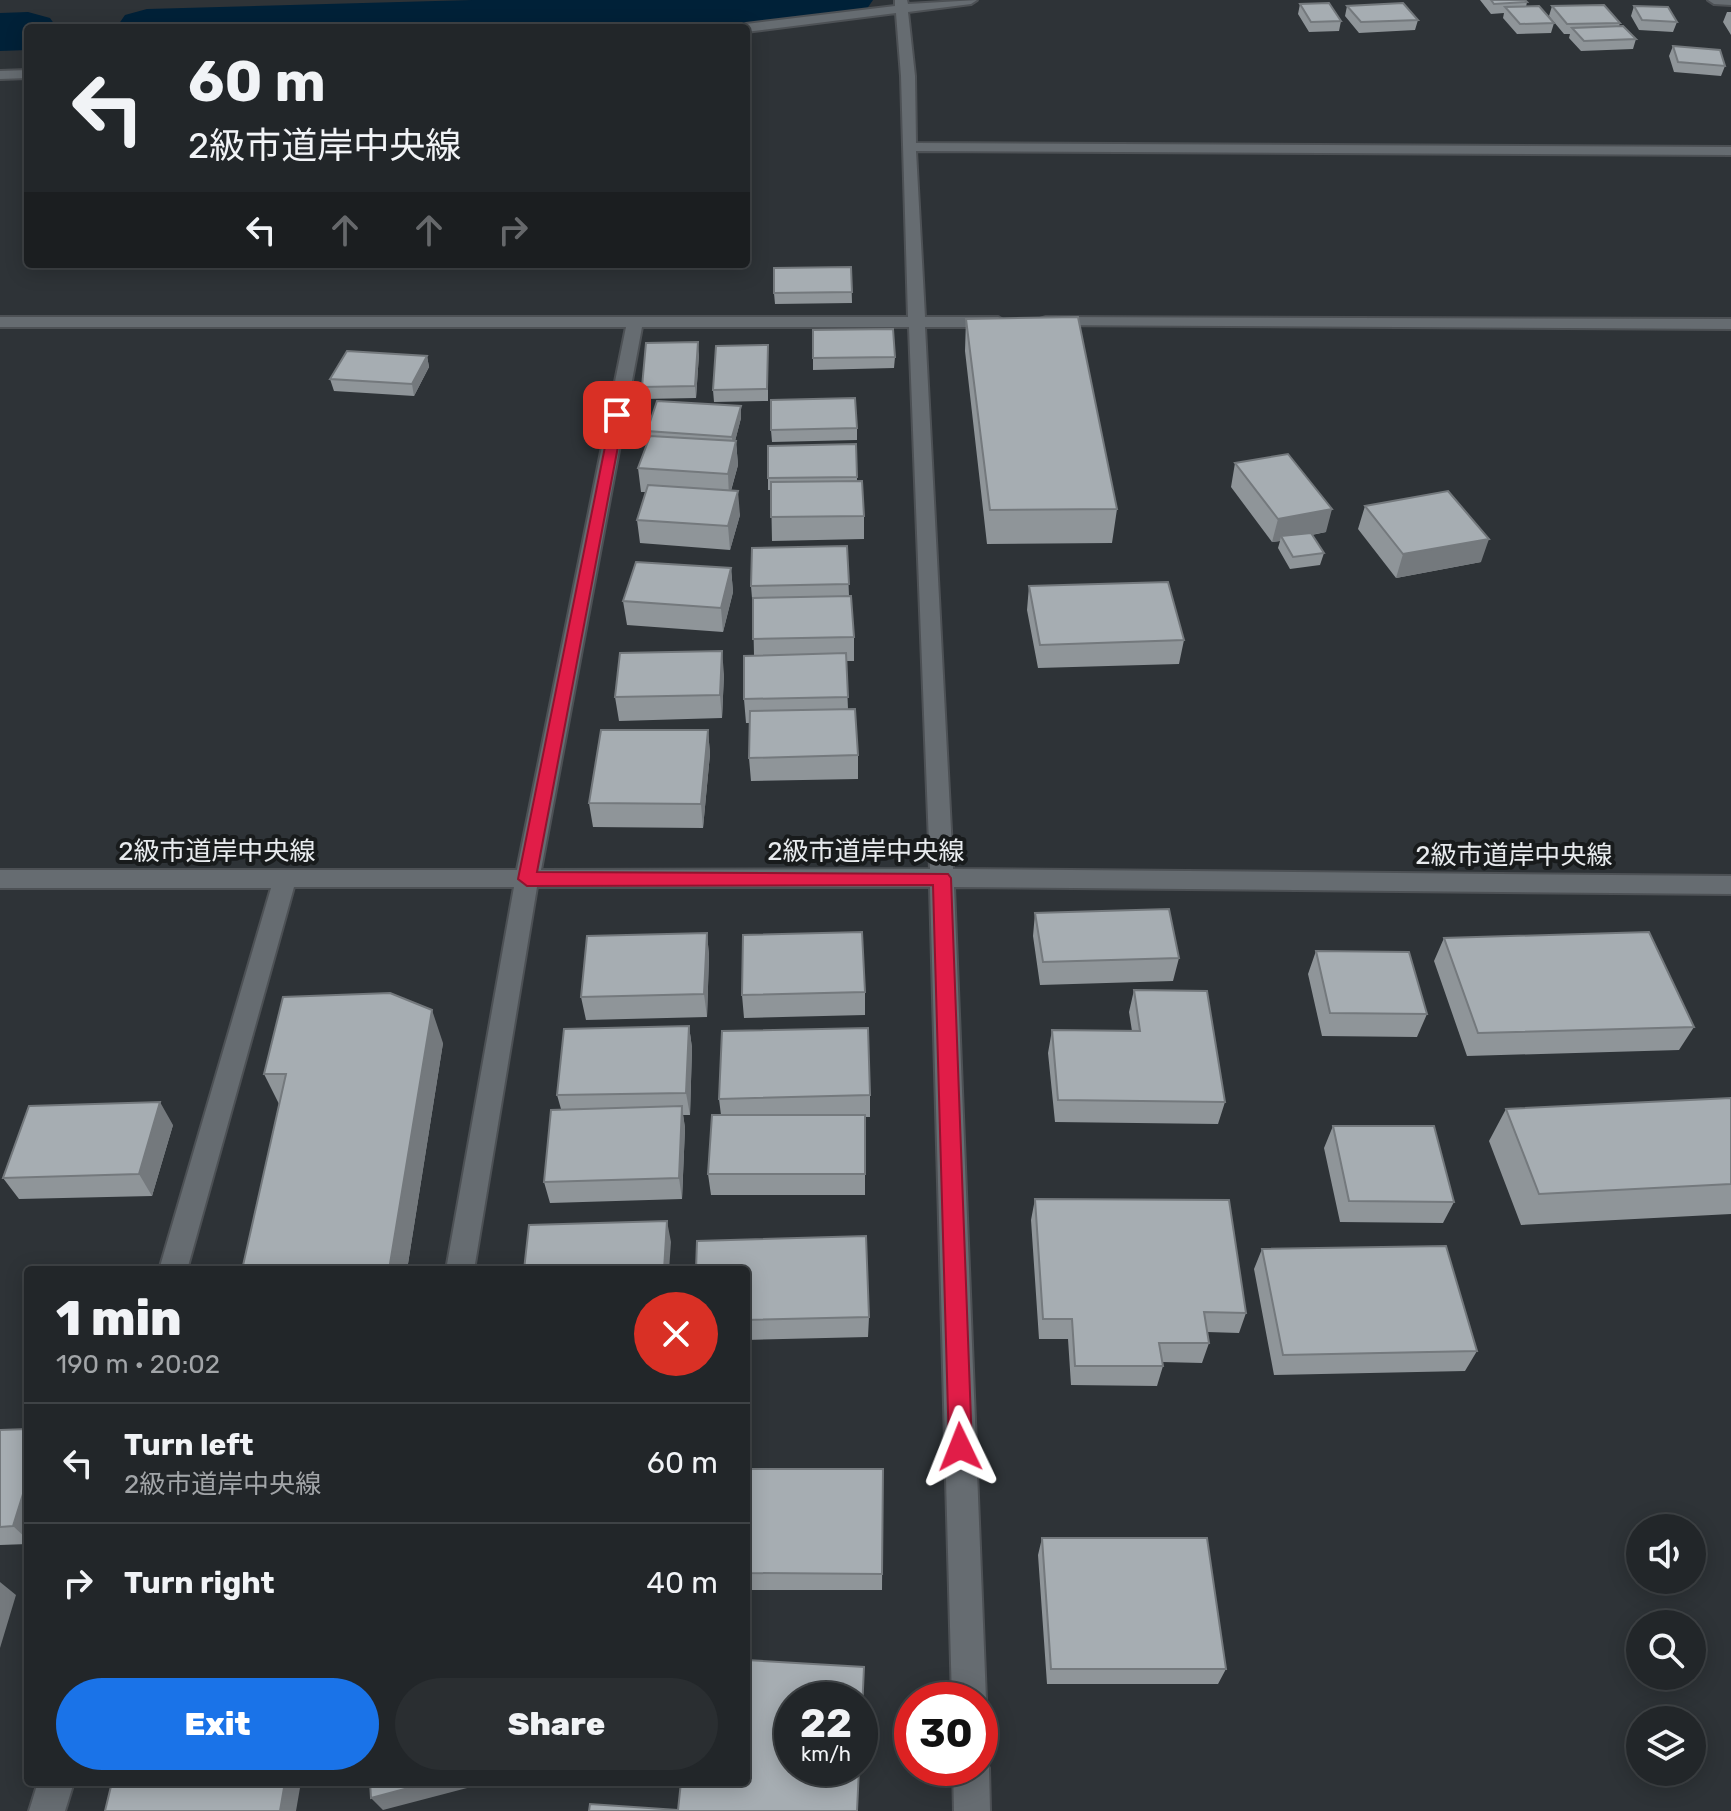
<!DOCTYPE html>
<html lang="en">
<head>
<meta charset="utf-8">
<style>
	body { margin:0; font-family:Rubik,"Noto Sans JP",sans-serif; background:#2a2e31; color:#f1f3f6; height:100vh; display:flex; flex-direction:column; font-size:30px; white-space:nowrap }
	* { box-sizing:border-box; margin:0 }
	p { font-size:26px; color:#a2a5a8 }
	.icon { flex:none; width:44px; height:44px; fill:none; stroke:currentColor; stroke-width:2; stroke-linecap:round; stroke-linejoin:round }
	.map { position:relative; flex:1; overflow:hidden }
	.drawer { position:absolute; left:24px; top:1266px; width:726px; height:520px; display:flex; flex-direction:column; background:#222629; border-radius:8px; box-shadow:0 4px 20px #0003,0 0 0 2px #3f4346 }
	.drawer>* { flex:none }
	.hud { position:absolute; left:24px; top:24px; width:726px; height:244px; border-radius:8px; box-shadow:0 4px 20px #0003,0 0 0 2px #3f4346; background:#222629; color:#f1f3f6; overflow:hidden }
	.controls { position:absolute; left:1626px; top:1514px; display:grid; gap:16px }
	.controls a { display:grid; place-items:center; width:80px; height:80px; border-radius:50%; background:#222629; box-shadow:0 4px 20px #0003,0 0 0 2px #3f4346; font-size:40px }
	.speed { position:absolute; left:774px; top:1682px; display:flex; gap:16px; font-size:40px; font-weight:700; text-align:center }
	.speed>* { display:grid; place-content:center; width:104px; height:104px; border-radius:50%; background:#222629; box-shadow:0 4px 20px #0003,0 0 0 2px #3f4346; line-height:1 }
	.speed small { font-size:20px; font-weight:400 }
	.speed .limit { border:12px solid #d22; background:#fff; color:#111 }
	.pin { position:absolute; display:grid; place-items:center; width:68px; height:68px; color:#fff; margin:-34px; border-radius:16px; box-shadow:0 4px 12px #0006 }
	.me { position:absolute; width:88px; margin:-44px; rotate:358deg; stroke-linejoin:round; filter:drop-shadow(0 0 6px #0008) }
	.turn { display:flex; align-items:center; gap:28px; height:168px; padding:0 32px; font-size:36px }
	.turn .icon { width:104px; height:104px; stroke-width:2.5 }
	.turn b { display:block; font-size:56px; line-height:68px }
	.lanes { display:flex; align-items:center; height:76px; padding:0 32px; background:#0003; justify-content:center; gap:40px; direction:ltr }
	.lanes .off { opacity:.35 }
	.round { display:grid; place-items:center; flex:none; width:84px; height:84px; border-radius:42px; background:#2a2e31 }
	.summary { display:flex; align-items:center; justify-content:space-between; height:136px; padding:0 32px }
	h1 { font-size:48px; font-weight:800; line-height:60px }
	.button { display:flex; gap:16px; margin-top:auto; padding:16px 32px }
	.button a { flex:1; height:92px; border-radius:48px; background:#1a73e8; color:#fff; font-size:32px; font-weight:800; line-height:92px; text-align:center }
	.button a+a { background:#2a2e31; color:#f1f3f6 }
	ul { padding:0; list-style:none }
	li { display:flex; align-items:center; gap:24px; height:120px; padding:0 32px; border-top:2px solid #3f4346 }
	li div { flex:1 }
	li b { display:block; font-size:30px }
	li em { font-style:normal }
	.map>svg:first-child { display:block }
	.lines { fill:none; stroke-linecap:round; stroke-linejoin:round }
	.river { fill:#002138; fill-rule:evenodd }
	.minor-casing { stroke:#4d5155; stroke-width:4 }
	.minor { fill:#666c71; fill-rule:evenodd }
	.wall { fill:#8f9599 }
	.shaded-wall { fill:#74797d }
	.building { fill:#a6adb2; stroke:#74797d; stroke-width:2 }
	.route { fill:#e11d48; stroke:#92132f; stroke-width:2 }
	.labels { text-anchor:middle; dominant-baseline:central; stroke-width:8; stroke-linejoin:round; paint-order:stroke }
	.street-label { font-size:26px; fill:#e8ebee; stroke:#181b1c }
</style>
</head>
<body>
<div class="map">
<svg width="1731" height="1811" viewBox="0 0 1731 1811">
	<rect width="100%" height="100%" fill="#2e3337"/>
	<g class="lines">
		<path class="river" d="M472,0H873L864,13L843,18L728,28H116L125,15L147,9Z
			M28,12L50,18L57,28H28V50L0,51V13Z"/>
		<g class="minor-casing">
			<path id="minor" d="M895,0H907L908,4L977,0L971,4L908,12L915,76L916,143L1731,147V155L916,151L925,317H998L1006,322L998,327H925L953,869L1731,876V894L954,887L986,1700L980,1713V1700H952L930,887H537L474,1270H446L514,887H294L187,1270H159L271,888H0V870H517L626,327H0V317H908L901,76L896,13L746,32V28H740L746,24L895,6ZM642,327H909L930,869L541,870Z
				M1708,0H1731V5L1714,4Z
				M28,70V78L0,79V71Z
				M1046,317L1731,319V329L1040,325L1038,322L1040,319Z
				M980,1754L989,1768L990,1811H954L953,1768H980Z
				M38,1782H74L65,1811H29Z"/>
		</g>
		<use href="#minor" class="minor"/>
	</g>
	<path class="wall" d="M1480,0H1525L1527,2L1526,7L1554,23L1551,33L1517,34L1503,18L1504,13L1491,14Z
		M1300,4L1341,21L1339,31L1309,32L1298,14Z
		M1347,6L1418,20L1415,30L1359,33L1345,16Z
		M1552,6L1620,23L1619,26L1636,39L1633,49L1581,51L1569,38L1570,34H1564L1549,16Z
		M1634,6L1677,22L1673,32L1639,30L1631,16Z
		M1727,12H1731V35L1723,22Z
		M1673,46L1725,66L1721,76L1674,72L1669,56Z
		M851,267L852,303L775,304L774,293Z
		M966,319L1117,509L1112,543L987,544L965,351Z
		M813,330L895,357L894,368L813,370Z
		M768,345V401L714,402L713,390Z
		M699,354L696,398L643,399L642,387Z
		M427,356L429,367L414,396L334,391L330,379Z
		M741,418L735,441H736L738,465L731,491L740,515L730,550L640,543L637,520L646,492H641L638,468L648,440L647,431Z
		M857,428V440L772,442L771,430Z
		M856,444L857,481L864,516V539L772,541L771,490H768V478Z
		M1235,463L1326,532L1312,535L1324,553L1320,565L1290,569L1278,548L1280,541L1272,542L1231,487Z
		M1365,506L1481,562L1396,578L1358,529Z
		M847,546L849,596L854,637V661H846L848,709L858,755V779L751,781L749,758L750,723H746L744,699L754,655L753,610L751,586Z
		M731,568L733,592L723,632L627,625L623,601Z
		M1029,586L1184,640L1179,664L1038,668L1027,610Z
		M724,674L722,718L619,721L615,697Z
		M708,730L710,754L703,828L593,827L589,803Z
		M1035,913L1179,958L1173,981L1040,985L1033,936Z
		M707,933L709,956L707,1017L586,1020L581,997Z
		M1444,938L1694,1027L1679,1050L1467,1056L1434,961Z
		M1316,951L1427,1014L1417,1037L1322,1036L1308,974Z
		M1134,990L1225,1102L1218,1124L1055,1122L1048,1053L1052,1030L1132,1031L1129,1012Z
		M865,992V1015L744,1018L742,995Z
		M689,1026L692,1048L690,1115H683L685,1128L682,1199L550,1203L544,1182L561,1109L557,1095Z
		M443,1043L407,1270H242L279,1104L264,1074Z
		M870,1095V1117H865V1195H711L708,1174L721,1115L719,1099Z
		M1731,1098V1214L1521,1225L1489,1141L1506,1109Z
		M173,1125L152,1196L19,1199L3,1178Z
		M1333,1126L1454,1202L1443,1223L1340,1222L1324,1148Z
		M1035,1199L1246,1313L1239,1333L1207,1332L1209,1343L1202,1363L1162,1362L1163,1366L1157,1386L1071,1385L1068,1339H1039L1031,1220Z
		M1262,1249L1477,1351L1465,1371L1274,1375L1254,1269Z
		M746,1270L869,1317L868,1337L746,1340Z
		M28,1429V1544L0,1545V1430Z
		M746,1469H883L882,1590H746Z
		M1042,1538L1226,1669L1218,1684H1047L1038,1555Z"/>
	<path class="shaded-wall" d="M698,342L699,354L696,398L695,386Z
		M427,356L429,367L414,396L412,384Z
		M741,406V418L733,449L732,437Z
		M736,441L738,465L729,497L728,474Z
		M738,491L740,515L730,550L728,526Z
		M1332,509L1326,532L1283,540L1281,536L1280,541L1272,542L1278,519Z
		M1489,539L1481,562L1396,578L1403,554Z
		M731,568L733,592L723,632L721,608Z
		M722,651L724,674L722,718L720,695Z
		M708,730L710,754L703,828L701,804Z
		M707,933L709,956L707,1017L704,994Z
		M432,1010L443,1043L407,1270H389Z
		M689,1026L692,1048L690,1115L686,1093Z
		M160,1102L173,1125L152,1196L139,1174Z
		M682,1106L685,1128L682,1199L679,1178Z
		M667,1221L671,1242L669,1270H664Z
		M28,1478V1540L13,1526Z
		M0,1582L16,1595L0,1648Z
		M285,1782H301L296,1811H280Z
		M431,1782H490L383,1810L371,1798Z"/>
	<path class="building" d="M1491,0H1525L1527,2L1494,4Z
		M1329,3L1341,21L1311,22L1300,4Z
		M1403,3L1418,20L1361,22L1347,6Z
		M1604,5L1620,23L1567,24L1552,6Z
		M1539,6L1554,23L1520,24L1505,7Z
		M1634,6L1668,7L1677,22L1642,20Z
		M1623,26L1636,39L1584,41L1572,28Z
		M1673,46L1720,50L1725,66L1678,62Z
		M851,267L852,292L774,293V268Z
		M1078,317L1117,509L990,510L966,319Z
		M893,329L895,357L813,358V330Z
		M698,342L695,386L642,387L646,343Z
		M768,345L767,389L713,390L716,346Z
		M347,351L427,356L412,384L330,379Z
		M855,398L857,428L771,430V400Z
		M657,401L741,406L732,437L647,431Z
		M650,436L736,441L728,474L638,468Z
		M856,444L857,477L768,478V446Z
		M1288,454L1332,509L1278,519L1235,463Z
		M862,481L864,516L771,517V482Z
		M648,485L738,491L728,526L637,520Z
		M1448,491L1489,539L1403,554L1365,506Z
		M1311,533L1324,553L1293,557L1281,536Z
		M847,546L849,584L751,586L752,548Z
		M636,562L731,568L721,608L623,601Z
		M1168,582L1184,640L1040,645L1029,586Z
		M851,596L854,637L753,639V598Z
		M722,651L720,695L615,697L620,653Z
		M846,653L848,697L744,699V656Z
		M855,709L858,755L749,758L750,711Z
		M601,730H708L701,804L589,803Z
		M1169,909L1179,958L1043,962L1035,913Z
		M862,932L865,992L742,995L743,935Z
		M1649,932L1694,1027L1478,1033L1444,938Z
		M707,933L704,994L581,997L587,936Z
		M1316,951L1409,952L1427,1014L1330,1013Z
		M1134,990L1207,991L1225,1102L1058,1100L1052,1030L1140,1031Z
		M390,993L432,1010L389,1270H242L286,1074H264L283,997Z
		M689,1026L686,1093L557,1095L564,1029Z
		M868,1028L870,1095L719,1099L722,1031Z
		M1731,1098V1184L1539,1194L1506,1109Z
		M160,1102L139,1174L3,1178L29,1106Z
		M682,1106L679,1178L544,1182L551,1110Z
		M712,1115H865V1174H708Z
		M1333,1126H1434L1454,1202L1349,1201Z
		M1035,1199L1229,1200L1246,1313L1204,1312L1209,1343H1159L1163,1366H1075L1072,1319H1043Z
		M667,1221L664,1270H524L529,1225Z
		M866,1236L869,1317L746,1320V1270H696L697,1241Z
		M1446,1246L1477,1351L1283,1355L1262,1249Z
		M28,1429V1478L13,1526L0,1527V1430Z
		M746,1469H883L882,1574L746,1573Z
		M1042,1538H1207L1226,1669H1051Z
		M746,1660L864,1667L860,1754V1700H792V1768H859L857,1811H589L590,1804L678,1810L681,1782H746Z
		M112,1782H285L280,1811H105Z
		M370,1782H431L371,1798Z"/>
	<path class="route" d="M612,412L624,415L537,872L948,874L951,878L972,1447L969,1455L960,1459L952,1455L949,1447L933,885L527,886L518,879Z"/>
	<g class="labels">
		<g class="street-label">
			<text x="217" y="851">2級市道岸中央線</text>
			<text x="866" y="851">2級市道岸中央線</text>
			<text x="1514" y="855">2級市道岸中央線</text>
		</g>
	</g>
</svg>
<div class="controls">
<a><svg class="icon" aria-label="sound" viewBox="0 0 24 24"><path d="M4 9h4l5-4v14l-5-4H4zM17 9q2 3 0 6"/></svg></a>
<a><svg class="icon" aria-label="search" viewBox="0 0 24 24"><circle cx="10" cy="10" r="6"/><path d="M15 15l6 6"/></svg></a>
<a><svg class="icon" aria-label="layers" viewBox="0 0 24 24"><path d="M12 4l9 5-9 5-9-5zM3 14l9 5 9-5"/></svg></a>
</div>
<div class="speed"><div>22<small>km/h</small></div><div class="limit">30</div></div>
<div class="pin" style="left:617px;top:415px;background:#d93025"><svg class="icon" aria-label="arrive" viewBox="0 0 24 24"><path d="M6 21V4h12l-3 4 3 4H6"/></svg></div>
<svg class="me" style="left:960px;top:1447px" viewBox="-20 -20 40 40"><path d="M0-17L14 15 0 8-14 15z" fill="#e11d48" stroke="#fff" stroke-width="4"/></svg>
<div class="hud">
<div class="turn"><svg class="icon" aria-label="left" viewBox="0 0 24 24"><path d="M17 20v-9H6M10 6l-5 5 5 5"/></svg><div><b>60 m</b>2級市道岸中央線</div></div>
<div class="lanes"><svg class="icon" aria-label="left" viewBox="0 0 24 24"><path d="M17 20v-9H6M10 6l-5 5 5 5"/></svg><svg class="icon off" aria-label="ahead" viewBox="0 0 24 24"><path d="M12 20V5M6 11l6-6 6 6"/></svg><svg class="icon off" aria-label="ahead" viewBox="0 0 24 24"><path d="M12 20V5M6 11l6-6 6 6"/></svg><svg class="icon off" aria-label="right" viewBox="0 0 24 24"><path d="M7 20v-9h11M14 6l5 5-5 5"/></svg></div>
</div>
<section class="drawer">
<div class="summary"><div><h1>1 min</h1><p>190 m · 20:02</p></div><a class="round" style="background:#d93025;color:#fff"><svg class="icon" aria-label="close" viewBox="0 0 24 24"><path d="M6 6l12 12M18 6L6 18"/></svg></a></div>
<ul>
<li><svg class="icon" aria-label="left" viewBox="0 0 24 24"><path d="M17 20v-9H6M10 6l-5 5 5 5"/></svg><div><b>Turn left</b><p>2級市道岸中央線</p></div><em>60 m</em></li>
<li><svg class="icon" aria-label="right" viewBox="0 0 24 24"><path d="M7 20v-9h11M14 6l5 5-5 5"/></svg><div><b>Turn right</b></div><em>40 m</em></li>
</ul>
<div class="button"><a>Exit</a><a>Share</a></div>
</section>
</div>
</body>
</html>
